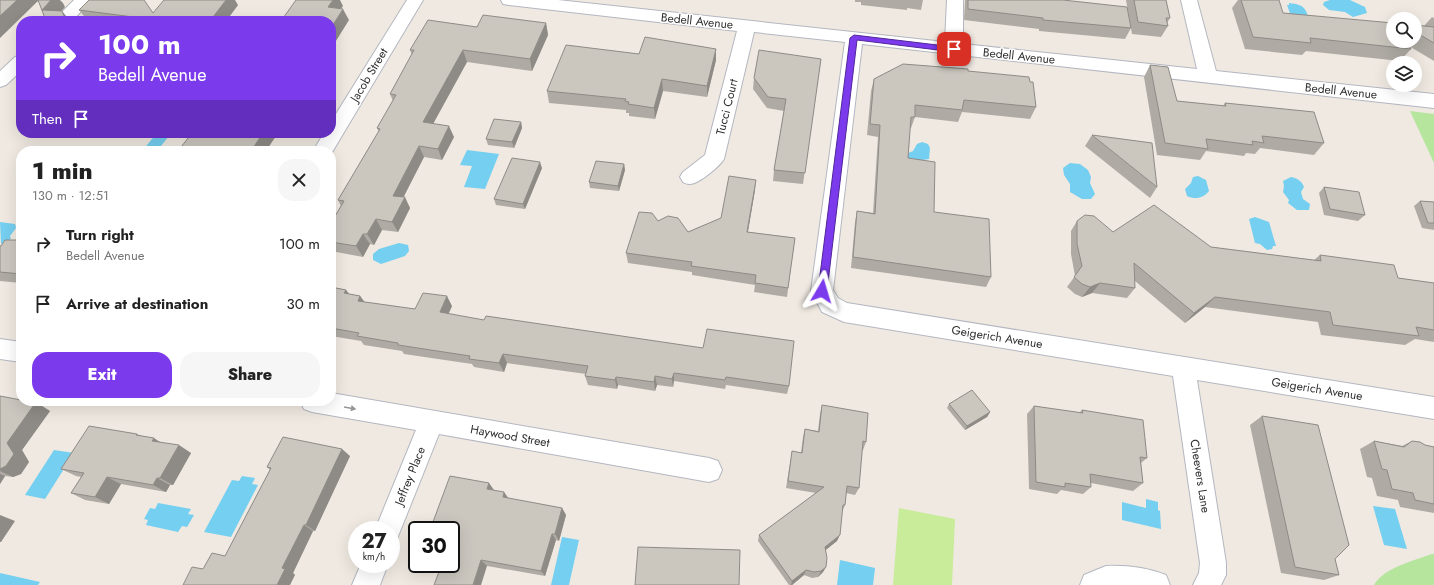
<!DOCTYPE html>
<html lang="en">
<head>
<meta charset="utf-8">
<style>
	body { margin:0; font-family:Jost,sans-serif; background:#f6f6f6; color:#222; height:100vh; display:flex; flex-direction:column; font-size:15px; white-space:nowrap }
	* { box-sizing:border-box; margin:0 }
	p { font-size:13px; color:#767676 }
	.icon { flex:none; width:22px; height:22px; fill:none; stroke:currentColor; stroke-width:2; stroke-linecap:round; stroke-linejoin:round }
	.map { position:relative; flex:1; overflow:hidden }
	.sheet { position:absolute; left:16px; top:146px; width:320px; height:260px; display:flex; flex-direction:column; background:#fff; border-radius:16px; box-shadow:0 4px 16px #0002 }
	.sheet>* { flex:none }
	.top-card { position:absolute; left:16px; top:16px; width:320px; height:122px; border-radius:16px; box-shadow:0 4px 16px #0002; background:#7c3aed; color:#fff; overflow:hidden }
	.controls { position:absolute; left:1386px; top:12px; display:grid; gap:8px }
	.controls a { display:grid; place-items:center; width:36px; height:36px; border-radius:50%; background:#fff; box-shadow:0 4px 16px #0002; font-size:20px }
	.speed { position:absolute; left:348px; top:521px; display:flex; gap:8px; font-size:20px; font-weight:700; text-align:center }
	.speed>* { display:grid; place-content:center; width:52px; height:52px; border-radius:50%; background:#fff; box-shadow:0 4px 16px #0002; line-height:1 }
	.speed small { font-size:10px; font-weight:400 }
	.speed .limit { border:2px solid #111; border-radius:6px; background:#fff; color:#111 }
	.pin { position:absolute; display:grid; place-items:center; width:34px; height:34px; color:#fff; margin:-17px; border-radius:8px; box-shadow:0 2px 6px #0006 }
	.me { position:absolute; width:44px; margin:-22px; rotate:7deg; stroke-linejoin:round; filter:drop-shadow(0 0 3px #0008) }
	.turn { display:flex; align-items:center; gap:14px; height:84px; padding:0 16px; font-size:18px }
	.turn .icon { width:52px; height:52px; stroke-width:2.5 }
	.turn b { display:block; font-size:28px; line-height:34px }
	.then { display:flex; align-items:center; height:38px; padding:0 16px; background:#0003; gap:8px; font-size:15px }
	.round { display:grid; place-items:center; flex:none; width:42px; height:42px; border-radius:16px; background:#f6f6f6 }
	.headline { display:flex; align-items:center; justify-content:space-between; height:68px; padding:0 16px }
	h1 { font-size:24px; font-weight:800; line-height:30px }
	.cta { display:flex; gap:8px; margin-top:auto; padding:8px 16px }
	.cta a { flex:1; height:46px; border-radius:16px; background:#7c3aed; color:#fff; font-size:16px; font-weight:800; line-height:46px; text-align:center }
	.cta a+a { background:#f6f6f6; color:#222 }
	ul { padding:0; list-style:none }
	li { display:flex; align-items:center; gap:12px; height:60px; padding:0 16px }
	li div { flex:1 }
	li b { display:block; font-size:15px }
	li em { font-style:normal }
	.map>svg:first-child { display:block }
	.green { fill:#b6e59e }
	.pitch { fill:#c9ec9a }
	.water { fill:#75cff0 }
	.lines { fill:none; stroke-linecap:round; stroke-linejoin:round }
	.minor-casing { stroke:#b4b7c1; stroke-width:2 }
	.minor { fill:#fff; fill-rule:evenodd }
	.wall { fill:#afaba4 }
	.shaded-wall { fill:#8e8b86 }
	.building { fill:#cbc7bf; stroke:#8e8b86 }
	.oneway { fill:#969696 }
	.route { fill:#7c3aed; stroke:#51269a }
	.labels { text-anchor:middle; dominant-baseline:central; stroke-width:3; stroke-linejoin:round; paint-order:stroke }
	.street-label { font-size:12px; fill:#2e2e2e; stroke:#fff }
</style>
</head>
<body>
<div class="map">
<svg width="1434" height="585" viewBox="0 0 1434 585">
	<rect width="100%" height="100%" fill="#efe9e1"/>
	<path class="green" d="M1410,111L1434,114V163Z
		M1432,554H1434V585H1374C1385,567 1413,561 1432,554Z"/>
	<path class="pitch" d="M899,508L955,519L952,585H893Z"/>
	<path class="water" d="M1330,0H1350L1365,7L1367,13L1353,17L1345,12L1329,10L1323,5L1324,2Z
		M1289,3C1306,5 1305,8 1311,24L1293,22L1287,5H1289Z
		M157,133H168L169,136L157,151H142Z
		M922,142L928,144L930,148L929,159L909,162L906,154L913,151L917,144Z
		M467,150L499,154L485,189L464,187L472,166L460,165Z
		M1070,163L1080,164L1088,170L1091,177L1090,183L1095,194L1091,199H1082L1070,192V184L1064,175L1063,168Z
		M1198,176L1206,180L1209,191C1204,198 1195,200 1187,196L1185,189L1191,183L1193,177Z
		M1291,177C1297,178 1302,181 1304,187L1301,192L1303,199L1310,204L1309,210H1297L1288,203L1289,200L1283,192L1284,186L1283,181Z
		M1255,217L1269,222L1276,246H1273L1272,249L1267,250L1260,244L1255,243L1249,219Z
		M0,222L15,224L16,228L10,236L11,239L1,244Z
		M399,243L408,245L409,251L405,256L381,264L373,260V254L379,249Z
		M54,450L74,453L45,499L25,495Z
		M242,476L255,478L252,484L258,485L231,537L204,532L232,480L239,481Z
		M1146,499L1158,502V510L1160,511L1161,529L1122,520V502L1146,508Z
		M158,503L191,509L188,514L194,515L187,527L182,526L178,532L146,525L148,520L144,519L150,508L155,509Z
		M1373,506L1395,509L1407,549L1384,545Z
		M562,537L579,540L569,585H551Z
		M840,560L875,568L873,585H837Z
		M0,573L40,582L38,585H0Z"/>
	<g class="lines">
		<g class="minor-casing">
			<path id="minor" d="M74,0H92L72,21H53Z
				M407,0H423L331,154V151H313L324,133H331V122Z
				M501,0H558L945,42L947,0H963V44L1197,69L1181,0H1197L1216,71L1434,94V108L862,44L833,290L838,298L847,303L1434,397V419L1197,380L1226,563V575L1221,585H1193L1199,573L1200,563L1173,376L844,322L822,312L811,291L845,42L754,32L724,159C720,166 698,185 689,184C687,184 685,183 683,182L680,177L683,172L705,155L737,31L509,5L503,4Z
				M21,55V71L6,85L0,87V71L15,57Z
				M0,339L21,342V362L0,359Z
				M331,393L709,458L718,461L722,470L718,479L709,482L439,434L397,539L391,542V530H375L416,430L312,412L304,409L300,401H331Z
				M361,564H388L380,585H352Z
				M1106,566C1126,565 1148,568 1166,575L1170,585H1080L1084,575Z"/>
		</g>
		<use href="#minor" class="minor"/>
	</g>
	<path class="wall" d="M855,0H923L921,10L907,8V10L861,5V2H855Z
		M965,0H1063L1131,28L1125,39L1039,31V29L964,20Z
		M1126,0H1166L1170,18L1167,23L1168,26L1161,37L1132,34Z
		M1238,0H1275L1283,13L1393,41H1415V25L1424,26L1432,17L1434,18V61L1409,46L1411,49L1400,61L1306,51L1302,55L1245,49L1232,8Z
		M238,5L226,21H88L79,10L153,13Z
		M546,23L548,35L532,71L467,62L433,124L454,137L442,160L424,157L403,197L410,208L398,232L382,230L374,245L370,244L363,257L331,251V223L341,206L338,200L379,132L377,128L393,101L390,94L412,55L410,50L477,27Z
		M639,54L716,60L707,97L663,91L655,119L629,116V113H626V110L549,103L547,91Z
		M821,59L803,184L773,181L774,170L784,111L767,108L753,89L754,78Z
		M1150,65L1177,101L1223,106L1225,103L1324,143L1314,155L1260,148L1255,154L1246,153L1244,156L1206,151L1200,160L1157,155L1144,77Z
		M968,71L1030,82L1036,107L1030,119L962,112L958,122L915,117L911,128H910L908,158L934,212L991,277L986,287L851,268L855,222L857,211L873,213L878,137L867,135L871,91L874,79Z
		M521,122L522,128L514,148L488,145L486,139Z
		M1092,135L1157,187L1150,198L1085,146Z
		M624,164L625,170L619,191L590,188L589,182Z
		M542,168L525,209L496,205L494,199Z
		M1324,187L1365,215L1358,221L1324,215L1319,193Z
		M755,190L748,232L795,238L787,297L754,292L755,285L692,275V272L628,263L626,253L658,221L688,232L721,218Z
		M1420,201L1434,202V230L1422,228L1414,206Z
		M1077,221L1113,232L1211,247L1314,260L1320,255L1398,278L1434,283V342L1415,339L1405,345L1321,335L1318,322L1205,307L1185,323L1135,281V288L1127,298L1092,293L1082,297L1075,294L1067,287L1075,276L1071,254V231Z
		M21,240V283L0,281V246Z
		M331,287L346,290L349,294L360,296L364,302L415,309L452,306L448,314L789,386L787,394L726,385L725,389L674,381L673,387L657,385L655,391L618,385L617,389L588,385L585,376L586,374L507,363L504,372L474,367L472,364L404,354L402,351L364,345L361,341L331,336Z
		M0,396L50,411L22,450L29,462L21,474L13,477L5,476L0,484Z
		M949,404L990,412L987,417L965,430L947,408Z
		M822,405L866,442L863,450H862L859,488L855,495L846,493L845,505L842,512L837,541L825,550L826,567L823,572L818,577L812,578L804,575L792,585H789L758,541L759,535L816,493L786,488L792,451L801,453L803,437L805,429L818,431L820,414Z
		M1034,406L1079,413L1082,410L1147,458L1141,463L1143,483L1133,491L1091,483V487L1083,494L1061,490L1057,494L1029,489L1027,414Z
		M1262,416L1335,559L1339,575L1324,580L1281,573L1250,425Z
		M137,434L142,436L191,453L173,485H170L166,492L121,484L109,504L85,500L71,493L81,477L76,476L61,469Z
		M1374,441L1402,446L1412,441L1425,445L1434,447V513L1400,507L1398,500L1377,496L1372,478L1367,477L1360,449Z
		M350,456L315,531H313L293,573L295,575L203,569L225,556L270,470L267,467Z
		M494,490L509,499L562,508L566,515L559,541L556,540L545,576L487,566L442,564Z"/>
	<path class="shaded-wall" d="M17,0H39L0,38V16Z
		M51,0H60L63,3L65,7L53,21L42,10Z
		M226,0H235L238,5L226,21H210Z
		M333,0H340L343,6L334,19L328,7Z
		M343,9L349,20L331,49V28Z
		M62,11L70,21H66Z
		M546,23L548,35L532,71L530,59Z
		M716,49V60L707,97V86Z
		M463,50L467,62L428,133L423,122Z
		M662,79L663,91L655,119L654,108Z
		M521,122L522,128L514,148L512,142Z
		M449,126L454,137L442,160L438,149Z
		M263,133H278L266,151H251Z
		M419,146L424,157L399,206L393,196Z
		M540,162L542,168L525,209L523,204Z
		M624,164L625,170L619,191L618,186Z
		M756,180L755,190L746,242L747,232Z
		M405,197L410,208L398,232L392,222Z
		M376,219L382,230L374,245L367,234Z
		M363,234L370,244L363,257L356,246Z
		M1100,283L1092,293L1082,297L1090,287Z
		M346,290L353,299L344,293Z
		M360,296L367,305L358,301Z
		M447,296L452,306L445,322L440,312Z
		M1215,297L1205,307L1185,323L1194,313Z
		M503,354L507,363L504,372L499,363Z
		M674,373V381L673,387L672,379Z
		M655,376L657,385L655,391L654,382Z
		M616,377L618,385L617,389L615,380Z
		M36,402L50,411L22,450L29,462L21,474L13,477L0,471V469L7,443Z
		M990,412L987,417L965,430L967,426Z
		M154,438L166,446L152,441Z
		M179,445L191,453L173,485L160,478Z
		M342,449L350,456L315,531L306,525Z
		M0,474L5,476L0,484Z
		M107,477L121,484L109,504L95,497Z
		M157,478L170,485L166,492L153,485Z
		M489,483L494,490L487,489Z
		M504,492L509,499L503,497Z
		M562,508L566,515L559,541L555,534Z
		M0,515L15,521L1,542H0Z
		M304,525L313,531L293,573L295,575L290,585H277L282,568Z
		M552,534L556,540L545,576L541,571Z
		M840,535L837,541L822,553L825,547Z
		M481,560L487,566L481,585H473Z
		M826,567L823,572L818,577L821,571Z
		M806,570L804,575L792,585H791L792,581Z"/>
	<path class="building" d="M0,0H17L0,16Z
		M38,0H51L42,10L62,11L66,21H46Z
		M89,0H144L153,13L164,0H226L210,21H147L149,19L79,10Z
		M296,0H333L328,7L343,9L331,28V21H281Z
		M968,0H1063L1127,7L1131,28L1043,20V18L968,9Z
		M1134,0H1166L1170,18H1166L1168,26L1138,22Z
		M1241,0H1279L1283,13L1393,23V41H1407L1411,49L1310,38L1311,43L1253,37Z
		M483,15L546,23L530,59L463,50L423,122L449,126L438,149L419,146L393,196L405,197L392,222L376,219L367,234H363L356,246L331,242V223L344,201L338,200L380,129L377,128L396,95L390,94L414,50H410L428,20L477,27Z
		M1415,25L1434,27V43L1415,32Z
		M645,37L716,49L707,86L662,79L654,108L628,104L629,102L625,101L626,99L547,91L566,45L639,54Z
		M759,50L821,59L805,173L774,170L786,99L768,97L754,78Z
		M903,64L968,69V71L1029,77L1030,82H1033L1036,107L964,100L962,110L915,105V117H911L908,158L935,162L934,212L989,219L991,277L853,257L857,211L875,214L880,125L870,124L874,79Z
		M1150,65L1168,67L1177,101L1226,106L1225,103L1314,112L1324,143L1262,136L1264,143L1252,141L1253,145L1206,139L1208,149L1165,143Z
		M494,119L521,122L512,142L486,139Z
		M192,133H263L251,151H178Z
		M1092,135L1152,143L1157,187Z
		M512,158L540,162L523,204L494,199Z
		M596,161L624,164L618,186L589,182Z
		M729,176L756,180L747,232L795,238L788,288L755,283L756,275L691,266L692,262L626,253L639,212L652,213L658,221L668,216L678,218L688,232L721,218Z
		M1324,187L1359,192L1365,215L1330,209Z
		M1420,201L1434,202V223H1428Z
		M1154,205L1211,247L1321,261L1320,255L1394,265L1398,278L1434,283V330L1416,327L1419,336L1333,325L1330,312L1215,297L1194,313L1134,263L1135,288L1100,283L1090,287L1082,284L1074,277L1082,266L1077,244V221L1085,215L1094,216L1113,232Z
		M5,240H21V274L0,272V246H1Z
		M331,287L346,290L344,293L360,296L358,301L415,309L423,293L447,296L440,312L484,320L486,316L703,348L707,329L794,341L789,386L726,377L725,380L674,373L672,379L655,376L654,382L616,377L615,380L585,376L588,366L503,354L499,363L469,359L470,356L398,345V343L357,336L359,333L331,328Z
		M972,390L990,412L967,426L949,404Z
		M0,396L21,400V401H29L36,402L7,443L14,454L6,466L0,469Z
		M822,405L868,413L866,442L863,441L859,488L847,486L845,505H843L840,535L825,547L827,558L826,567L821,571L814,572L806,570L792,581L759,535L824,487L788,481L792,451L802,453L805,429L819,432Z
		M1034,406L1083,413L1082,410L1143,420L1147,458L1140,457L1143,483L1090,474L1091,487L1065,483V487L1036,482Z
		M1262,416L1318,425L1349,545L1335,559L1339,575L1295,567Z
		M89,426L137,434L136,435L154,438L152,441L179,445L160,478H157L153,485L107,477L95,497L71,493L84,473L61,469Z
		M283,437L342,449L306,525H304L282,568L285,569L277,585H183L192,567L203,569L212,553L225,556L271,468L267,467Z
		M1374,441L1404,447L1412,441L1420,442L1425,445L1434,447V504L1415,500L1413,493L1392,489L1387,470L1382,469Z
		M450,476L489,483L487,489L504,492L503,497L562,508L555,534H552L541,571L481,560L473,585H434L442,564H451V530H430Z
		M638,547L740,550L739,585H635Z"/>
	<defs><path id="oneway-solid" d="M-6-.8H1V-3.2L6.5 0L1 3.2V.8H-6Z"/></defs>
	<use class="oneway" href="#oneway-solid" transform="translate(350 408) rotate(10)"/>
	<path class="route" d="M854,35L954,47L958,49L954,52L857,40L827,291L822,295L818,291L850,38Z"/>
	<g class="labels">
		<g class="street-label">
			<text transform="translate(697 21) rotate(6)">Bedell Avenue</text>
			<text transform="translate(1019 56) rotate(6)">Bedell Avenue</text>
			<text transform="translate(369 75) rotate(-59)">Jacob Street</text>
			<text transform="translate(1341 91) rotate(6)">Bedell Avenue</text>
			<text transform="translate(727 107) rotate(-76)">Tucci Court</text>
			<text transform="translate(997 337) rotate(9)">Geigerich Avenue</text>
			<text transform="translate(1317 389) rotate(9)">Geigerich Avenue</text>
			<text transform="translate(510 436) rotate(10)">Haywood Street</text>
			<text transform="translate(410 476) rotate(-68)">Jeffrey Place</text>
			<text transform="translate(1200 476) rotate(81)">Cheevers Lane</text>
		</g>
	</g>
</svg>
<div class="controls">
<a><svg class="icon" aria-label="search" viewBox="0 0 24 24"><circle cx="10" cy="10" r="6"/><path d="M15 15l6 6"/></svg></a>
<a><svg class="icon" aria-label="layers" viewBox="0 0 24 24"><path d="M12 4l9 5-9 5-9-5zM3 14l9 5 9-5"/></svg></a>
</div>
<div class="speed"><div>27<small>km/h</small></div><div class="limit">30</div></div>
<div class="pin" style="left:954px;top:49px;background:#d93025"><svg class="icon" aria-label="arrive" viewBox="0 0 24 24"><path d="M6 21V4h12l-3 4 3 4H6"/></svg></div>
<svg class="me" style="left:822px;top:291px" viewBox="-20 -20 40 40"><path d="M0-17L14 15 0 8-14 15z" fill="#7c3aed" stroke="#fff" stroke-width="4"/></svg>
<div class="top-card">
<div class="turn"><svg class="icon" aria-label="right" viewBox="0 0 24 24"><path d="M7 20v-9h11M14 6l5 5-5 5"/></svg><div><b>100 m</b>Bedell Avenue</div></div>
<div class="then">Then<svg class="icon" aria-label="arrive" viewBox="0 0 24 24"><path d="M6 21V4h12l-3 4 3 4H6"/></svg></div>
</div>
<section class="sheet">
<div class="headline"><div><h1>1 min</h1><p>130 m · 12:51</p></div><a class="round"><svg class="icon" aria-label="close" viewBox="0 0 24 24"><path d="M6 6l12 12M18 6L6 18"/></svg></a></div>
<ul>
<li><svg class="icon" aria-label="right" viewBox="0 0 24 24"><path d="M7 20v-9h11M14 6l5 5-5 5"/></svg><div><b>Turn right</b><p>Bedell Avenue</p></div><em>100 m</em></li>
<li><svg class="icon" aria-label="arrive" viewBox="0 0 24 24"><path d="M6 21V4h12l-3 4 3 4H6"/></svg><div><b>Arrive at destination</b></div><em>30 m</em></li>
</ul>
<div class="cta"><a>Exit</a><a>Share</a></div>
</section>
</div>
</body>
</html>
